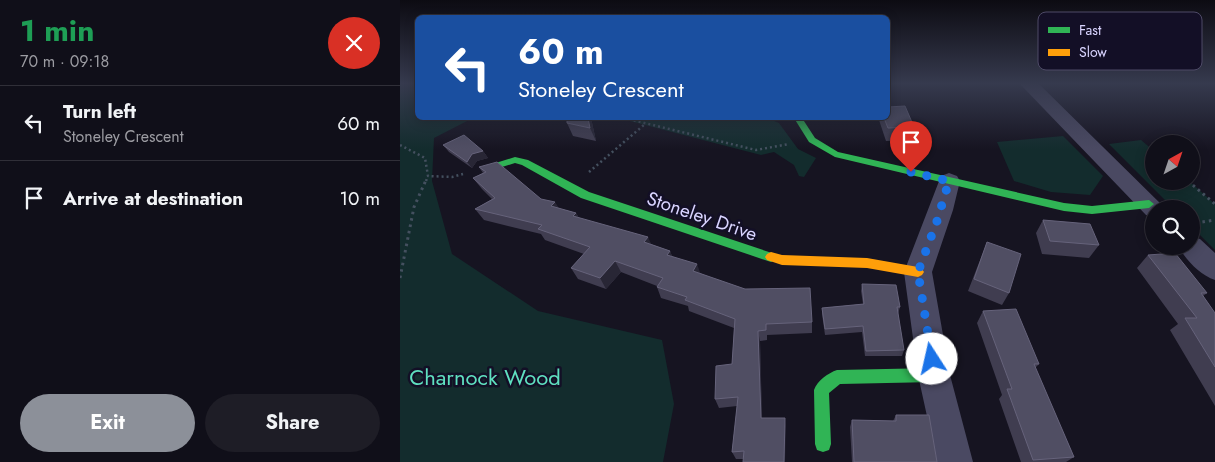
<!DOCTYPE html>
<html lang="en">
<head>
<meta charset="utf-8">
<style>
	body { margin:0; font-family:Jost,sans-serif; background:#1e1d26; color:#f1f3f6; height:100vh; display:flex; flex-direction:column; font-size:19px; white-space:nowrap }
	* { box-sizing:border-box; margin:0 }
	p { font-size:16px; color:#9c9ca2 }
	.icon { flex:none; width:28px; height:28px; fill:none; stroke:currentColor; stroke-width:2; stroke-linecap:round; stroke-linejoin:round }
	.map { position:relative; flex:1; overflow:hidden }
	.details { display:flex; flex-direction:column; background:#100f19; width:400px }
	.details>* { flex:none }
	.hud { position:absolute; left:15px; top:15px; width:475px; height:105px; border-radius:8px; box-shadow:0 2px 12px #0003,0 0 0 1px #302f38; background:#1a4fa0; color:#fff; overflow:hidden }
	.needle { width:32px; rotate:40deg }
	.controls { position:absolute; left:745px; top:135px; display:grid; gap:10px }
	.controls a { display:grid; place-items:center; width:55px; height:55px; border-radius:50%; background:#100f19; box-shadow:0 2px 12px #0003,0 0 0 1px #302f38; font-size:25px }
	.pin { position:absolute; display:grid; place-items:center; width:42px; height:42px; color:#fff; margin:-51px -21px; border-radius:50% 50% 50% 0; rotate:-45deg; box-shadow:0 0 5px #0007 }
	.pin .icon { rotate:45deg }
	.me { position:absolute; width:55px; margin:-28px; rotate:350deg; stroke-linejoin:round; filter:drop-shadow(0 0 4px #0008) }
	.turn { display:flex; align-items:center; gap:18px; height:105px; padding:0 20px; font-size:22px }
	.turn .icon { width:65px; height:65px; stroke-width:2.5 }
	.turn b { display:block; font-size:35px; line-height:42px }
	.round { display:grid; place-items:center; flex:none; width:52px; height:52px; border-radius:26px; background:#1e1d26 }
	.summary { display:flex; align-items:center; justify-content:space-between; height:85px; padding:0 20px }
	h1 { font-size:30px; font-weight:700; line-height:38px; color:#1e9e55 }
	.cta { display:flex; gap:10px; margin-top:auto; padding:10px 20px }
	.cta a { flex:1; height:58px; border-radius:30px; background:#8c9099; color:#fff; font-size:20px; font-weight:700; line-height:58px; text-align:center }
	.cta a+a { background:#1e1d26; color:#f1f3f6 }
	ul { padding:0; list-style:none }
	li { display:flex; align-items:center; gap:15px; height:75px; padding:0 20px; border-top:1px solid #302f38 }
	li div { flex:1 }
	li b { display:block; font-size:19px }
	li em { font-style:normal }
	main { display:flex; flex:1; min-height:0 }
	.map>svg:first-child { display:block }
	.green { fill:#132c2d }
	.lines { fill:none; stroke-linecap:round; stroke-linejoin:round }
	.path-far1 { stroke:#44505f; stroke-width:2.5; stroke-dasharray:2 3; stroke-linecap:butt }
	.path { stroke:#44505f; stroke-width:3; stroke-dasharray:2.5 4; stroke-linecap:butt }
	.street { fill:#4a4962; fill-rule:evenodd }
	.fast { fill:#30b455; fill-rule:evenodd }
	.slow { fill:#ff9f0a; fill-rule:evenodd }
	.wall { fill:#403d50 }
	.shaded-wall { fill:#282635 }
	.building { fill:#504e63; stroke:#66637b }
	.route { stroke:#1a73e8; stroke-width:9; stroke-dasharray:0 16.2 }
	.labels { text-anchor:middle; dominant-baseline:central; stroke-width:5; stroke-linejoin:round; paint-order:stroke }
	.street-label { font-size:19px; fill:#d9d4ff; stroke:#130f26 }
	.near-park-label { font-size:22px; fill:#5fe0c0; stroke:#130f26 }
	.key { fill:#130f26; stroke:#4e4a67; stroke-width:1 }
	.key-label { font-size:14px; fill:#d9d4ff }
</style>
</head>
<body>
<main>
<section class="details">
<div class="summary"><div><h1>1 min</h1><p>70 m · 09:18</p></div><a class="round" style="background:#d93025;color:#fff"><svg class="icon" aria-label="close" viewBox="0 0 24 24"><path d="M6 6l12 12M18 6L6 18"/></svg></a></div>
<ul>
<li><svg class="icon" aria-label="left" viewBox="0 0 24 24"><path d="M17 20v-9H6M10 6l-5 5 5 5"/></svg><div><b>Turn left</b><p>Stoneley Crescent</p></div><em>60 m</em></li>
<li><svg class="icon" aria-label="arrive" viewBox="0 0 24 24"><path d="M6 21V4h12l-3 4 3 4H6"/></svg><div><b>Arrive at destination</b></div><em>10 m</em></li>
</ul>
<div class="cta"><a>Exit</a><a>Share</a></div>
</section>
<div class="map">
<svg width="815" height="462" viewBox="0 0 815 462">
	<rect width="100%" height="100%" fill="#161421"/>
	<path class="green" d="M0,84H17L18,118H73L34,138L32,181L52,254L138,311L262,340L274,404L263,462H0Z
		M218,118H367L379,123L398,149L416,158L404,177L399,176L394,165L374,152L361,155Z
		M663,136L703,176L690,195L651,192L614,181L597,142Z
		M741,140L754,151V181H789L815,204V250L791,226V209H774L709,144Z"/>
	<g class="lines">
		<path class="path-far1" d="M224,118L356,150L389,144
			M0,145L25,158L28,176L52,177L63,174
			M189,172L245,124
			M26,181L28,176"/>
		<path class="path" d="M788,181L815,204
			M796,223L815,220
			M0,278L14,207L26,180"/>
		<path class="street" d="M620,84H639L766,209H754V217L746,215Z
			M549,173L557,176L560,181L553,210L532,272L550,375L573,462H537L518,375L504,272L541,176Z
			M791,236L800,239L815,253V280C800,275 786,260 778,246H791Z"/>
		<path class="fast" d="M394,118H402L415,138L438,152L664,203L692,206L749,200L754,204L749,208L692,214L664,211L435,157L409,142Z
			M115,157L128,160L189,192L375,254L377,257L375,260L371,262L181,198L122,165L115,163L86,172L81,169L83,167Z
			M534,368L539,370L541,375L539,380L534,382L440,384L429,393L431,444L429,450L423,452L417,450L415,444L414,390C417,381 428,373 437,370Z"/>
		<path class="slow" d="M371,252L382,255L467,258L518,267L522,269L524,272L522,275L518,277L467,268L382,265L367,260L365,257L367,254Z"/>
	</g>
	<path class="wall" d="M167,118H191L196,141L173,136L167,123Z
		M479,118H488L514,127L511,140L486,141L479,120Z
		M43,145L83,151L88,158L77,161L72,168L49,152Z
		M79,167L158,208L176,213L179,218L270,251L272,256L300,273L412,322V333L367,335V340L360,341L362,418L386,426L343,459H336L332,452L337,406L319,408L315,399L332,364L334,328L289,311L288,306L261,298L257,287V286L221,272L206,289L178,279L171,268L184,254L145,240L141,234L84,220L75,209L92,199L82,189L73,178L83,173Z
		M643,220L699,245L689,258L642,254L636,233Z
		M587,242L609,293L602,305L568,291L582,255Z
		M748,255L807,293L803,296L815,313V406L770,330L778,324L737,268Z
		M462,284L500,307L498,314L504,350L502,356H465L462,332L425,335L422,314V308L463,304L461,291Z
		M583,311L639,364L635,368L674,457L666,462H621L599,399L602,395L577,323Z
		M496,415L537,462H452L450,427L452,420L493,421Z"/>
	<path class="shaded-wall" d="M188,118H191L196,141L190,128Z
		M83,151L88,158L77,161L72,168L67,162L72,154Z
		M155,202L162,213L151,206Z
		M176,213L182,224L173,216Z
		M248,237L253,248L244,242Z
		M270,251L274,262L267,255Z
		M215,261L221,272L206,289L200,278Z
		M297,264L301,275L293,271Z
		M358,331L360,341L362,426L361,418Z
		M385,418L386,426L385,462H384Z"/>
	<path class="building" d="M505,106L514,127L488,128L484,118H488V107Z
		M167,118H188L190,128L167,123Z
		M64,135L83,151L72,154L67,162L43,145Z
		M97,162L141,199L155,202L151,206L176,213L173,216L248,237L244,242L270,251L267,255L297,264L293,271L345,289L410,288L412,322L366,324V330L358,331L361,418H385L384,462H343L344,451L332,452L338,397L315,399L316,366L332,364L335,319L285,300L287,297L257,287L263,278L215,261L200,278L171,268L190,247L138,229L142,225L75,209L95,198L73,178L86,172L79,167Z
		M643,220L690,224L699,245L650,241Z
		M587,242L621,254L609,293L574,279Z
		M775,253L807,293H801L815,313V367L785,318H797L748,255Z
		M462,284L496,285L500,307H497L504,350L466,351L463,326L425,329L422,308L464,304Z
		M616,309L639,364H634L674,457L633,460L607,389H612L583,311Z
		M496,415H529L537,462H454L452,420L496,421Z"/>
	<linearGradient id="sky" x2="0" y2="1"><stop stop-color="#0c0b12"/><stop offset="0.56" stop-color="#363a4e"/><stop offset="1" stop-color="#363a4e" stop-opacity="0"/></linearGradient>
	<rect width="815" height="149" fill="url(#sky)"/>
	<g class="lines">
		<path class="route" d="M511,172L549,181L537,221L518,272L532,359"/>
	</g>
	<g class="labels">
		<g class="street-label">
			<text transform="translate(302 216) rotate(19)">Stoneley Drive</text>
		</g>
		<g class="near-park-label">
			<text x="85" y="377">Charnock Wood</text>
		</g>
	</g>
	<rect x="638" y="12" width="164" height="58" rx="8" class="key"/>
	<rect x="648" y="27" width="22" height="6" fill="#30b455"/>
	<rect x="648" y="49" width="22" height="7" fill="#ff9f0a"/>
	<g class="key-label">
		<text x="679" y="35">Fast</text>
		<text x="679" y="57">Slow</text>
	</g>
</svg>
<div class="controls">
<a><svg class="needle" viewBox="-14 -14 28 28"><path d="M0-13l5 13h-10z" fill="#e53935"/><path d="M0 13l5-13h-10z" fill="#9c9ca2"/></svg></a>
<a><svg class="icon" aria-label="search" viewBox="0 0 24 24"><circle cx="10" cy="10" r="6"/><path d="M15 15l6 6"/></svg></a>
</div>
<div class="pin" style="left:511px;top:172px;background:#d93025"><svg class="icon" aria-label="arrive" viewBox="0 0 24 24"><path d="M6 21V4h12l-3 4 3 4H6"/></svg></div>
<svg class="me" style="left:532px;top:359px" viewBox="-20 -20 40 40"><circle r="19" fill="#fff"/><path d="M0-13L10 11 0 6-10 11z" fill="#1a73e8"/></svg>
<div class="hud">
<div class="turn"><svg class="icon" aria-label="left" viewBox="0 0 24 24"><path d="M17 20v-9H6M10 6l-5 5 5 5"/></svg><div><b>60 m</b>Stoneley Crescent</div></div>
</div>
</div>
</main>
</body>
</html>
